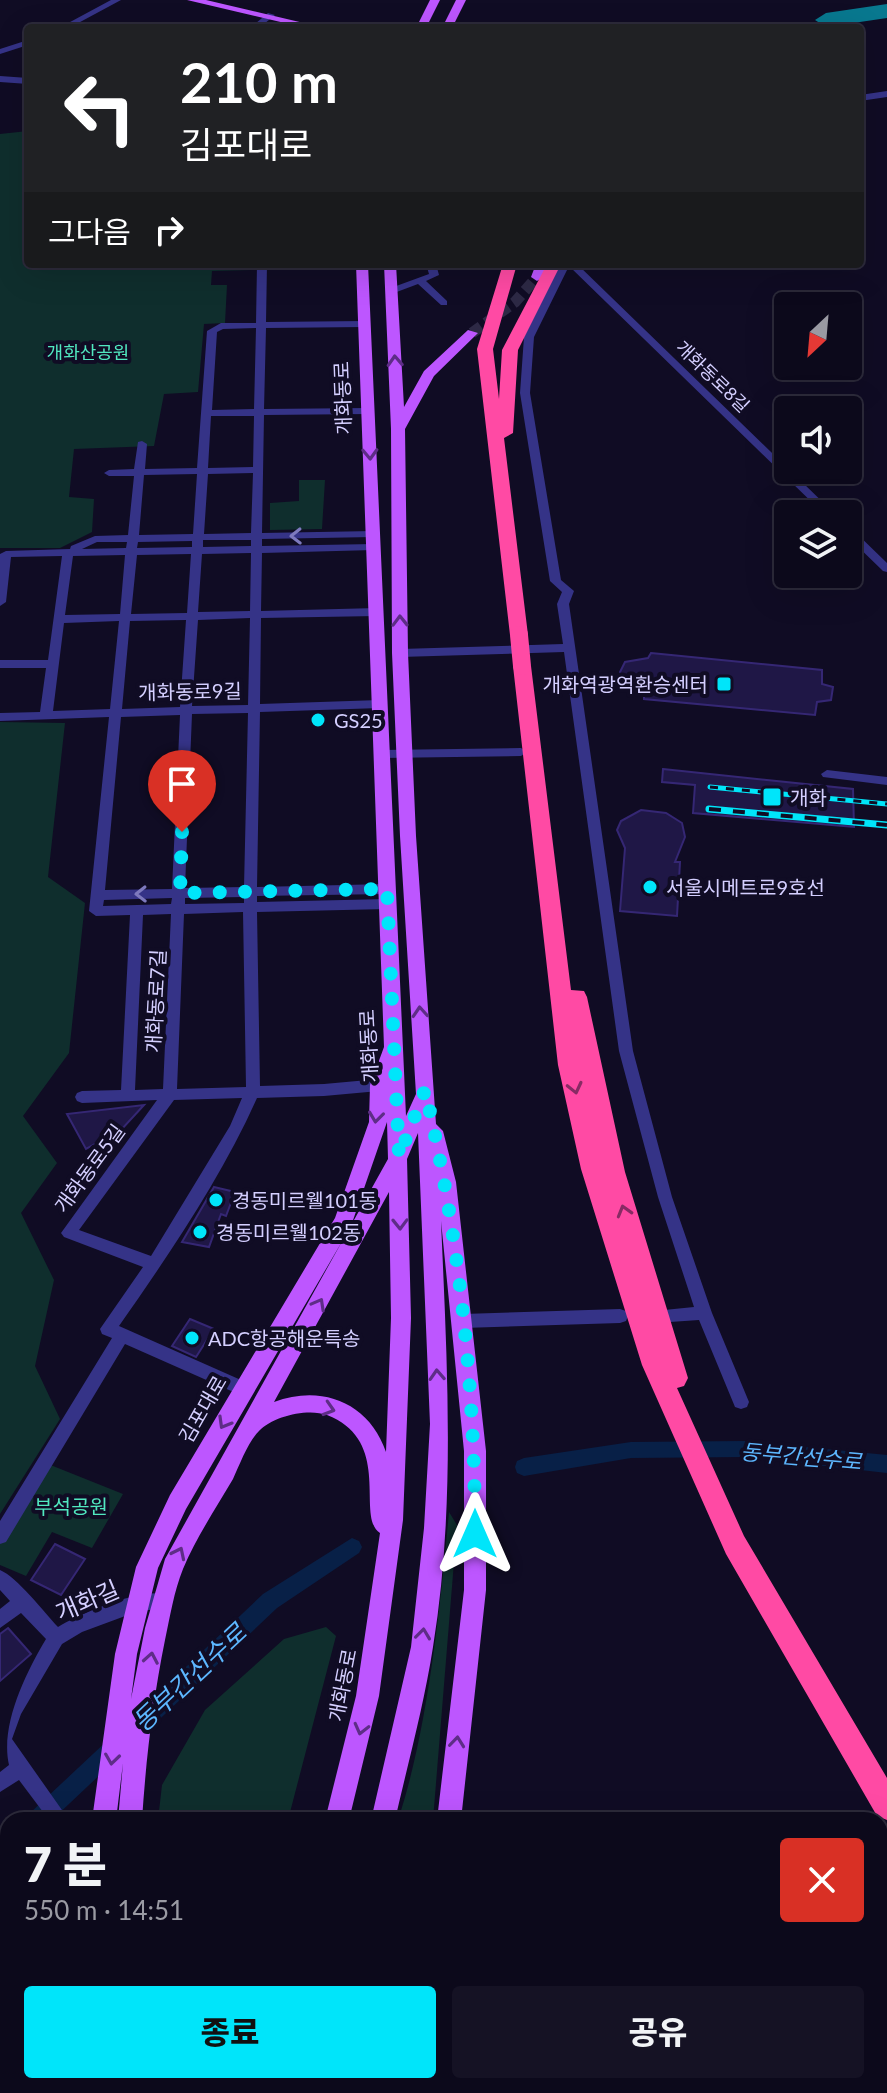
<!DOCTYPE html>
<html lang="ko">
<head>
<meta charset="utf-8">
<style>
	body { margin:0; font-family:Lato,"Noto Sans KR",sans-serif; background:#151224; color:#f1f3f6; height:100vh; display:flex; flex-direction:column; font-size:30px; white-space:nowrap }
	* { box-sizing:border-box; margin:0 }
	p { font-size:26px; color:#9a9aa3 }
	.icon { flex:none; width:44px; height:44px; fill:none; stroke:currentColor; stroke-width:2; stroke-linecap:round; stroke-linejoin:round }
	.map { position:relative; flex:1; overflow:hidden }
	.drawer { position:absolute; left:0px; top:1812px; width:888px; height:282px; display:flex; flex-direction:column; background:#0c091b; border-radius:24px 24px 0 0; box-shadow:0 8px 32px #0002,0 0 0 2px #2c2a3a }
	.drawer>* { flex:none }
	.guide { position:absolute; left:24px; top:24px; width:840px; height:244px; border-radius:8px; box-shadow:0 8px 32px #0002,0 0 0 2px #2c2a3a; background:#202124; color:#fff; overflow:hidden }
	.needle { width:52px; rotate:206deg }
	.buttons { position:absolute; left:774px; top:292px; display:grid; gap:16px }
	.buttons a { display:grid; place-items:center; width:88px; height:88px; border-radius:8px; background:#0c091b; box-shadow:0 8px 32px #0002,0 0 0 2px #2c2a3a; font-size:40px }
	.pin { position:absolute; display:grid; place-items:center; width:68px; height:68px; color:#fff; margin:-82px -34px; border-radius:50% 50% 50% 0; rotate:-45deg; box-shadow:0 0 8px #0007 }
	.pin .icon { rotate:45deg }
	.me { position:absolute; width:88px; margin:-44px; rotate:0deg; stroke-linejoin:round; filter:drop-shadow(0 0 6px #0008) }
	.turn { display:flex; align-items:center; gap:28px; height:168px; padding:0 24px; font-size:36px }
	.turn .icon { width:104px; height:104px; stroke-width:2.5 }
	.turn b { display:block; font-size:56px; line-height:68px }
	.then { display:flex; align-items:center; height:76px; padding:0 24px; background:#0003; gap:16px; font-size:30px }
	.round { display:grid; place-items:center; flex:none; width:84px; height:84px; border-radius:8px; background:#151224 }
	.summary { display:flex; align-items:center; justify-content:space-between; height:136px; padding:0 24px }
	h1 { font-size:48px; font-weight:800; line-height:60px }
	.cta { display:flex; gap:16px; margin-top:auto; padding:16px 24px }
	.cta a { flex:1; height:92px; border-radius:8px; background:#00e5fa; color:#111; font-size:32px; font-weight:800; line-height:92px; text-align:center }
	.cta a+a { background:#151224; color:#f1f3f6 }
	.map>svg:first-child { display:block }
	.green { fill:#0f2e2d }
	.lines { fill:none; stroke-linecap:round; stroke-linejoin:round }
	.canal { fill:#082047; fill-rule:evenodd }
	.taxiway { fill:#08788f; fill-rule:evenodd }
	.building { fill:#1f1746; stroke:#352774; stroke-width:2 }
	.major-tunnel { stroke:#2d2945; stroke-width:11; stroke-dasharray:11 6; stroke-linecap:butt }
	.minor { fill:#353387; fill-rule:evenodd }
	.major { fill:#bd56ff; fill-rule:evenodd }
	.highway { fill:#ff4aa4; fill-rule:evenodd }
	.rail-far1-casing { stroke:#00e5fa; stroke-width:5 }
	.rail-casing { stroke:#00e5fa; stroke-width:7 }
	.rail-far1 { stroke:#100c24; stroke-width:3; stroke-dasharray:8; stroke-linecap:butt }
	.rail { stroke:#100c24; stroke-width:4; stroke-dasharray:12; stroke-linecap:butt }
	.highway-bridge { stroke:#ff4aa4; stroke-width:18 }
	.oneway { stroke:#5e2d87 }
	.oneway2 { stroke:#7d79bd }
	.oneway3 { stroke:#882b64 }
	.route { stroke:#00e5fa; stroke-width:14; stroke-dasharray:0 25.2 }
	.poi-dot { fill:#00e5fa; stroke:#100c24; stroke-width:3 }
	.labels { text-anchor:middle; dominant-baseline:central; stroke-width:8; stroke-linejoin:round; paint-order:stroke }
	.far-park-label { font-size:18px; fill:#51e8c0; stroke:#100c24 }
	.far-street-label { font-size:18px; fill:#d4cfff; stroke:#100c24 }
	.street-label { font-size:20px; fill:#d4cfff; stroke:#100c24 }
	.poi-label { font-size:20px; fill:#d4cfff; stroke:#100c24; text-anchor:start }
	.park-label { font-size:20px; fill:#51e8c0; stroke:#100c24 }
	.water-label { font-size:22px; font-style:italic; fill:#5db7ff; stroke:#100c24 }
	.near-street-label { font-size:24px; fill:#d4cfff; stroke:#100c24 }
	.near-water-label { font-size:26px; font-style:italic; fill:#5db7ff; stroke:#100c24 }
</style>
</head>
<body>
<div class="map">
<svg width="887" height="2093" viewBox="0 0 887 2093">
	<rect width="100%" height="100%" fill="#100c24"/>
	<path class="green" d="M28,131V264H252V270L212,271L211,285H227L225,323L204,324L198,392L164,394L154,446L74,449L69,497L94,499L92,532L60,548H0V134Z
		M299,480H325L322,529L270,530V503L299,501Z
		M0,722L65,723L48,877L85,903L69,1053L23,1116L57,1163L21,1213L54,1280L35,1366L60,1419L0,1514Z
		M48,1464L123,1494L92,1548L52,1532L26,1576L0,1565V1544Z
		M449,1512L457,1525L433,1820H398C428,1729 440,1609 449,1512Z
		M326,1627L336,1636L288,1820H158L162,1785L205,1710L284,1639Z
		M300,2086H403L402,2093H297Z"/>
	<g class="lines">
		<path class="canal" d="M745,1441L887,1455V1473L745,1457L631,1458L524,1476L517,1473L515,1467L517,1461L524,1458L631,1442Z
			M352,1538L359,1541L362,1547L359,1553L277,1608L146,1732L139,1735L132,1732L129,1725L132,1718L263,1594Z
			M116,1736L123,1739L126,1746L123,1753L52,1820H26L30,1813L109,1739Z
			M8,1832V1856L0,1860V1836Z"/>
		<path class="taxiway" d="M887,4V18L826,27L815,20L826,13Z"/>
	</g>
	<path class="building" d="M651,653L822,670V684L833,687L831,700L817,702L815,715L644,699V692L623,682L620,672L625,662L648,658Z
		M663,769L853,789L854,827L693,813L695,785L662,782Z
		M641,810L666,813L682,823L685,837L675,862H680L677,916L620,911L625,848L617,830L621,821Z
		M144,1105L121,1130L86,1149L67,1114Z
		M214,1187L235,1192L226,1216L221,1214L209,1247L182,1242Z
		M190,1319L214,1329L196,1357L172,1346Z
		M55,1544L85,1559L61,1595L31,1580Z
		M8,1628L31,1654L0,1681V1634Z"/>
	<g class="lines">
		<path class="major-tunnel" d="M472,333L515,302L537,277"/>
		<path class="minor" d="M111,0H121L69,28H59Z
			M268,13L275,15L259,28H250Z
			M28,40V45L0,54V49Z
			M0,76L28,78V84L0,82Z
			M887,91V97L860,101V95Z
			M257,264H267L266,322L365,321L370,324L365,327L266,328L264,409L369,408L374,411L369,414L264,415L262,533L374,531L380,534L374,537L262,539V546L374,544L380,547L374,550L262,553L261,611L377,608L383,612L377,616L261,618L260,704L380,700L386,704L380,708L260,712L257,887L387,884L394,889L387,894L257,896V902L387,899L394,904L387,909L257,912L260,1086L324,1084L379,1079L384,1081L386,1085L384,1089L379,1091L324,1096L257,1098C222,1177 168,1256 119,1326L250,1384L252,1389L250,1394L244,1396L238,1394L125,1344L6,1542L0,1544V1521L112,1338L102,1334L100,1329L143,1267L64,1237L61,1233L157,1100L82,1103L77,1101L75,1097L77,1093L82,1091L121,1090L130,915L96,916L89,911L109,717L0,721V713L40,712L46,668H0V660H48L62,556L11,557L6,602L0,606V554L6,551L70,549L71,546L95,536L128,535L134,476H109L104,473L109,470L134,469L138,442L142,441L147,444L145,469L197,468L207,331L221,323H256ZM256,328L254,409L212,410L217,332L223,329ZM211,416H254L253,467L208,468ZM253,473L251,533L204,534L208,474ZM197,474L193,534L139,535L144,475ZM203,540H251V546L203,547ZM192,541V547L137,548L138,542ZM97,542H127L126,548L82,549ZM251,553L250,611L198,612L202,554ZM191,554L187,613L131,614L137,555ZM125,555L120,614L65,615L73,556ZM250,618L248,705L192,706L198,620ZM186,620L180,707L122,709L130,621ZM119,621L110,709L53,711L64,623ZM248,713L244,887L185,888L192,714ZM180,715L172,889L105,890L121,717ZM244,897V903L185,904V898ZM172,898L171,904L103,906L104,900ZM243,912L246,1087L177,1089L184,914ZM171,914L163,1089L135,1090L143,915ZM242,1098L230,1126L151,1256L79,1230L174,1100Z
			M426,264H436L439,275L426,281L447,301V305H441L418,284L394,293H388V289L429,274Z
			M560,264H577L835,514H824L569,266L534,337L530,393L561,580L574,591L569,604L633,1051L672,1197L712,1313L749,1402L747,1407L741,1409L735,1407L699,1320L670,1322L664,1320L662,1315L664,1310L694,1307L658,1197L619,1051L564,652L400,657L394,653L400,649L563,644L557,604L562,592L550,581L520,393L524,337Z
			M848,528L852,529L887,563V572L883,571L848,537Z
			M521,748L527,752L521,756L382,758L376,754L382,750Z
			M827,770L887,777V785L823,777L821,774Z
			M620,1309L626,1311L628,1316L626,1321L620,1323L463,1328L457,1326L455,1321L457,1316L463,1314Z
			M0,1570C17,1577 44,1612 58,1627C79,1614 144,1586 168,1595L171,1601L168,1607L136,1612L82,1632L62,1644L21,1714L12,1739L69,1820H49L19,1780L0,1792V1772L9,1765C0,1726 25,1674 46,1639L21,1613L0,1628V1609L10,1601L0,1590Z
			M8,1910V1933L0,1937V1914Z"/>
		<path class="major" d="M187,0H206L325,28H306Z
			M430,0H440L426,28H416Z
			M456,0H466L452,28H442Z
			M356,264H368L406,1116L416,1094L400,836L392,653L391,429L384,264H396L404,407L424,371L468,330L478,333L434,376L405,429L408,653L416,836L436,1124L443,1131L456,1182L486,1451V1590L461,1820H437L464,1590V1451L441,1221C447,1363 456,1505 433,1647C424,1705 408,1763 395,1820H371L411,1647L424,1528L430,1424L418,1133L407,1159L411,1318L403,1520L379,1696L349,1820H325L356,1696L380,1533C355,1517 394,1441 327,1415C308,1408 273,1416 259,1431C248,1442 240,1464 233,1479C216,1508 196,1538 183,1569C174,1591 170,1617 165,1640C153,1699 146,1759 142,1820H118L123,1763L116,1820H92L115,1654L136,1567L170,1495L335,1218L369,1122L370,1085L384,1047ZM387,1122L388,1159L165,1559L145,1628L131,1699L137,1654L158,1568L186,1509L351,1226ZM389,1192L391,1318L386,1452C369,1402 321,1384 274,1402Z
			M536,264H548L543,277L537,281L531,277Z
			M145,2086H171L173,2093H147Z
			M173,2086H199L202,2093H176Z
			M215,2086H242L239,2093H212Z
			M264,2086H290L287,2093H261Z
			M400,2086H426L425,2093H399Z"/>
		<path class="highway" d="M503,264H517L493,349L499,399L502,350L547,264H561L518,350L513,433L504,438L528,635L519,641L510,635L477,349Z
			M522,660L531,666L571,990L584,991L587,997L625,1172L688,1378L684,1386L677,1388L744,1536L887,1778V1820L877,1816L726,1554L642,1365L581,1169L558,1065L513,666Z"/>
		<g class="rail-far1-casing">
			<path id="rail-far1" d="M710,787L887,804"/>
		</g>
		<g class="rail-casing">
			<path id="rail" d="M709,809L887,825"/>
		</g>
		<use href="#rail-far1" class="rail-far1"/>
		<use href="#rail" class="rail"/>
		<path class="highway-bridge" d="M519,635L522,666"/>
	</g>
	<defs><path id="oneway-chevron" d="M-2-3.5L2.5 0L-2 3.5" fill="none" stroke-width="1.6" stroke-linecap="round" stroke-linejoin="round" transform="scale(2)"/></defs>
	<g class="oneway">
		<use href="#oneway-chevron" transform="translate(395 361) rotate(-93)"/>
		<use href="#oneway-chevron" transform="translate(370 454) rotate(88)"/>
		<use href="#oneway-chevron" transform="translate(400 621) rotate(-91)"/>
		<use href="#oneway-chevron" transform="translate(420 1012) rotate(-94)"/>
		<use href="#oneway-chevron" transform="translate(376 1117) rotate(97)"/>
		<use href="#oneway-chevron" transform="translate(400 1224) rotate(89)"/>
		<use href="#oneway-chevron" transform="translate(319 1304) rotate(-61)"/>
		<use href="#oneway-chevron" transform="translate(437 1375) rotate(-93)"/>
		<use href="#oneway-chevron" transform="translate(329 1409) rotate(17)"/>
		<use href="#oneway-chevron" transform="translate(224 1423) rotate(120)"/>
		<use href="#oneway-chevron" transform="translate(179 1553) rotate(-64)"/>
		<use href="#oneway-chevron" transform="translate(423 1634) rotate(-83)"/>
		<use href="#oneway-chevron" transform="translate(151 1658) rotate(-80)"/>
		<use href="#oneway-chevron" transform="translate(361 1729) rotate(104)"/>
		<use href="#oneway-chevron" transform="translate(457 1742) rotate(-84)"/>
		<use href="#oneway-chevron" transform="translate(112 1759) rotate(98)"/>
	</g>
	<g class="oneway2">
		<use href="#oneway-chevron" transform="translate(296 536) rotate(179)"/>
		<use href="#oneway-chevron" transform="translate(141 894) rotate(179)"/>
	</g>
	<g class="oneway3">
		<use href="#oneway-chevron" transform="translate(575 1088) rotate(77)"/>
		<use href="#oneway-chevron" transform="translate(624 1211) rotate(-106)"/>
	</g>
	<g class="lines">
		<path class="route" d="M182,832L180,893L387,889L399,1157L425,1090C459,1235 475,1385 475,1534"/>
	</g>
	<g class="poi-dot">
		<rect x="716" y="676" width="16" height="16" rx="4"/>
		<circle cx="318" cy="720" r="8"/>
		<rect x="762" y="787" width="20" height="20" rx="4"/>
		<circle cx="650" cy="887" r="8"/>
		<circle cx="216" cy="1200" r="8"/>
		<circle cx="200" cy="1232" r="8"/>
		<circle cx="192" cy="1338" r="8"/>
	</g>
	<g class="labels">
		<g class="far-park-label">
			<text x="88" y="352">개화산공원</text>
		</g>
		<g class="far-street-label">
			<text transform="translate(713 376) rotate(44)">개화동로8길</text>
		</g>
		<g class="street-label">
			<text transform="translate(342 398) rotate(-92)">개화동로</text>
			<text transform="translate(190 691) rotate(-1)">개화동로9길</text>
			<text transform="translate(155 1001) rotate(-87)">개화동로7길</text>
			<text transform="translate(368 1046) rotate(-93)">개화동로</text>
			<text transform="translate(89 1168) rotate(-54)">개화동로5길</text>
			<text transform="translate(202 1409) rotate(-60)">김포대로</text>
			<text transform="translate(342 1685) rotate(-79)">개화동로</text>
		</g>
		<g class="poi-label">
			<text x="708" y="684" text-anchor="end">개화역광역환승센터</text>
			<text x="334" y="720">GS25</text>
			<text x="790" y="797">개화</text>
			<text x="666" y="887">서울시메트로9호선</text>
			<text x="232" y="1200">경동미르웰101동</text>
			<text x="216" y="1232">경동미르웰102동</text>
			<text x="208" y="1338">ADC항공해운특송</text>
		</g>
		<g class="park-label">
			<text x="71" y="1506">부석공원</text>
		</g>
		<g class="water-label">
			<text transform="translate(801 1456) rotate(5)">동부간선수로</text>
		</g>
		<g class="near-street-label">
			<text transform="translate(87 1600) rotate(-23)">개화길</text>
		</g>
		<g class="near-water-label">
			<text transform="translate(189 1677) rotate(-43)">동부간선수로</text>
		</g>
	</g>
</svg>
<div class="buttons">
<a><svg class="needle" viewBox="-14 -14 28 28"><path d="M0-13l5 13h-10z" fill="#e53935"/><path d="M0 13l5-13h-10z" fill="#9a9aa3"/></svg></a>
<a><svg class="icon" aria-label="sound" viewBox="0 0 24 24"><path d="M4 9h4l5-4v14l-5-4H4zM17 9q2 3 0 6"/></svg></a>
<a><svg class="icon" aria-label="layers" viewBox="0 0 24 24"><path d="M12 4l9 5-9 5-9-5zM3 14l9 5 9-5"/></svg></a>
</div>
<div class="pin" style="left:182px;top:832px;background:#d93025"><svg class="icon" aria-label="arrive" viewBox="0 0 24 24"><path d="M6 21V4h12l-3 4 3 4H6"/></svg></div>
<svg class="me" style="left:475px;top:1534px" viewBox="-20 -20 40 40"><path d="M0-17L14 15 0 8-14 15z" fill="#00e5fa" stroke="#fff" stroke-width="4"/></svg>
<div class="guide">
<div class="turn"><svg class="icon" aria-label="left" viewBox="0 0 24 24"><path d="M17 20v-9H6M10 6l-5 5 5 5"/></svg><div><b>210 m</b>김포대로</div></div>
<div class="then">그다음<svg class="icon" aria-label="right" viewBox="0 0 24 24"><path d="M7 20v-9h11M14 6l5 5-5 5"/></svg></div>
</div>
<section class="drawer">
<div class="summary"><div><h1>7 분</h1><p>550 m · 14:51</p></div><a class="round" style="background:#d93025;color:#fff"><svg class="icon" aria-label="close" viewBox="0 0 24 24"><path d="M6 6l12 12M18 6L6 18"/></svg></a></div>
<div class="cta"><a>종료</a><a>공유</a></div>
</section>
</div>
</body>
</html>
